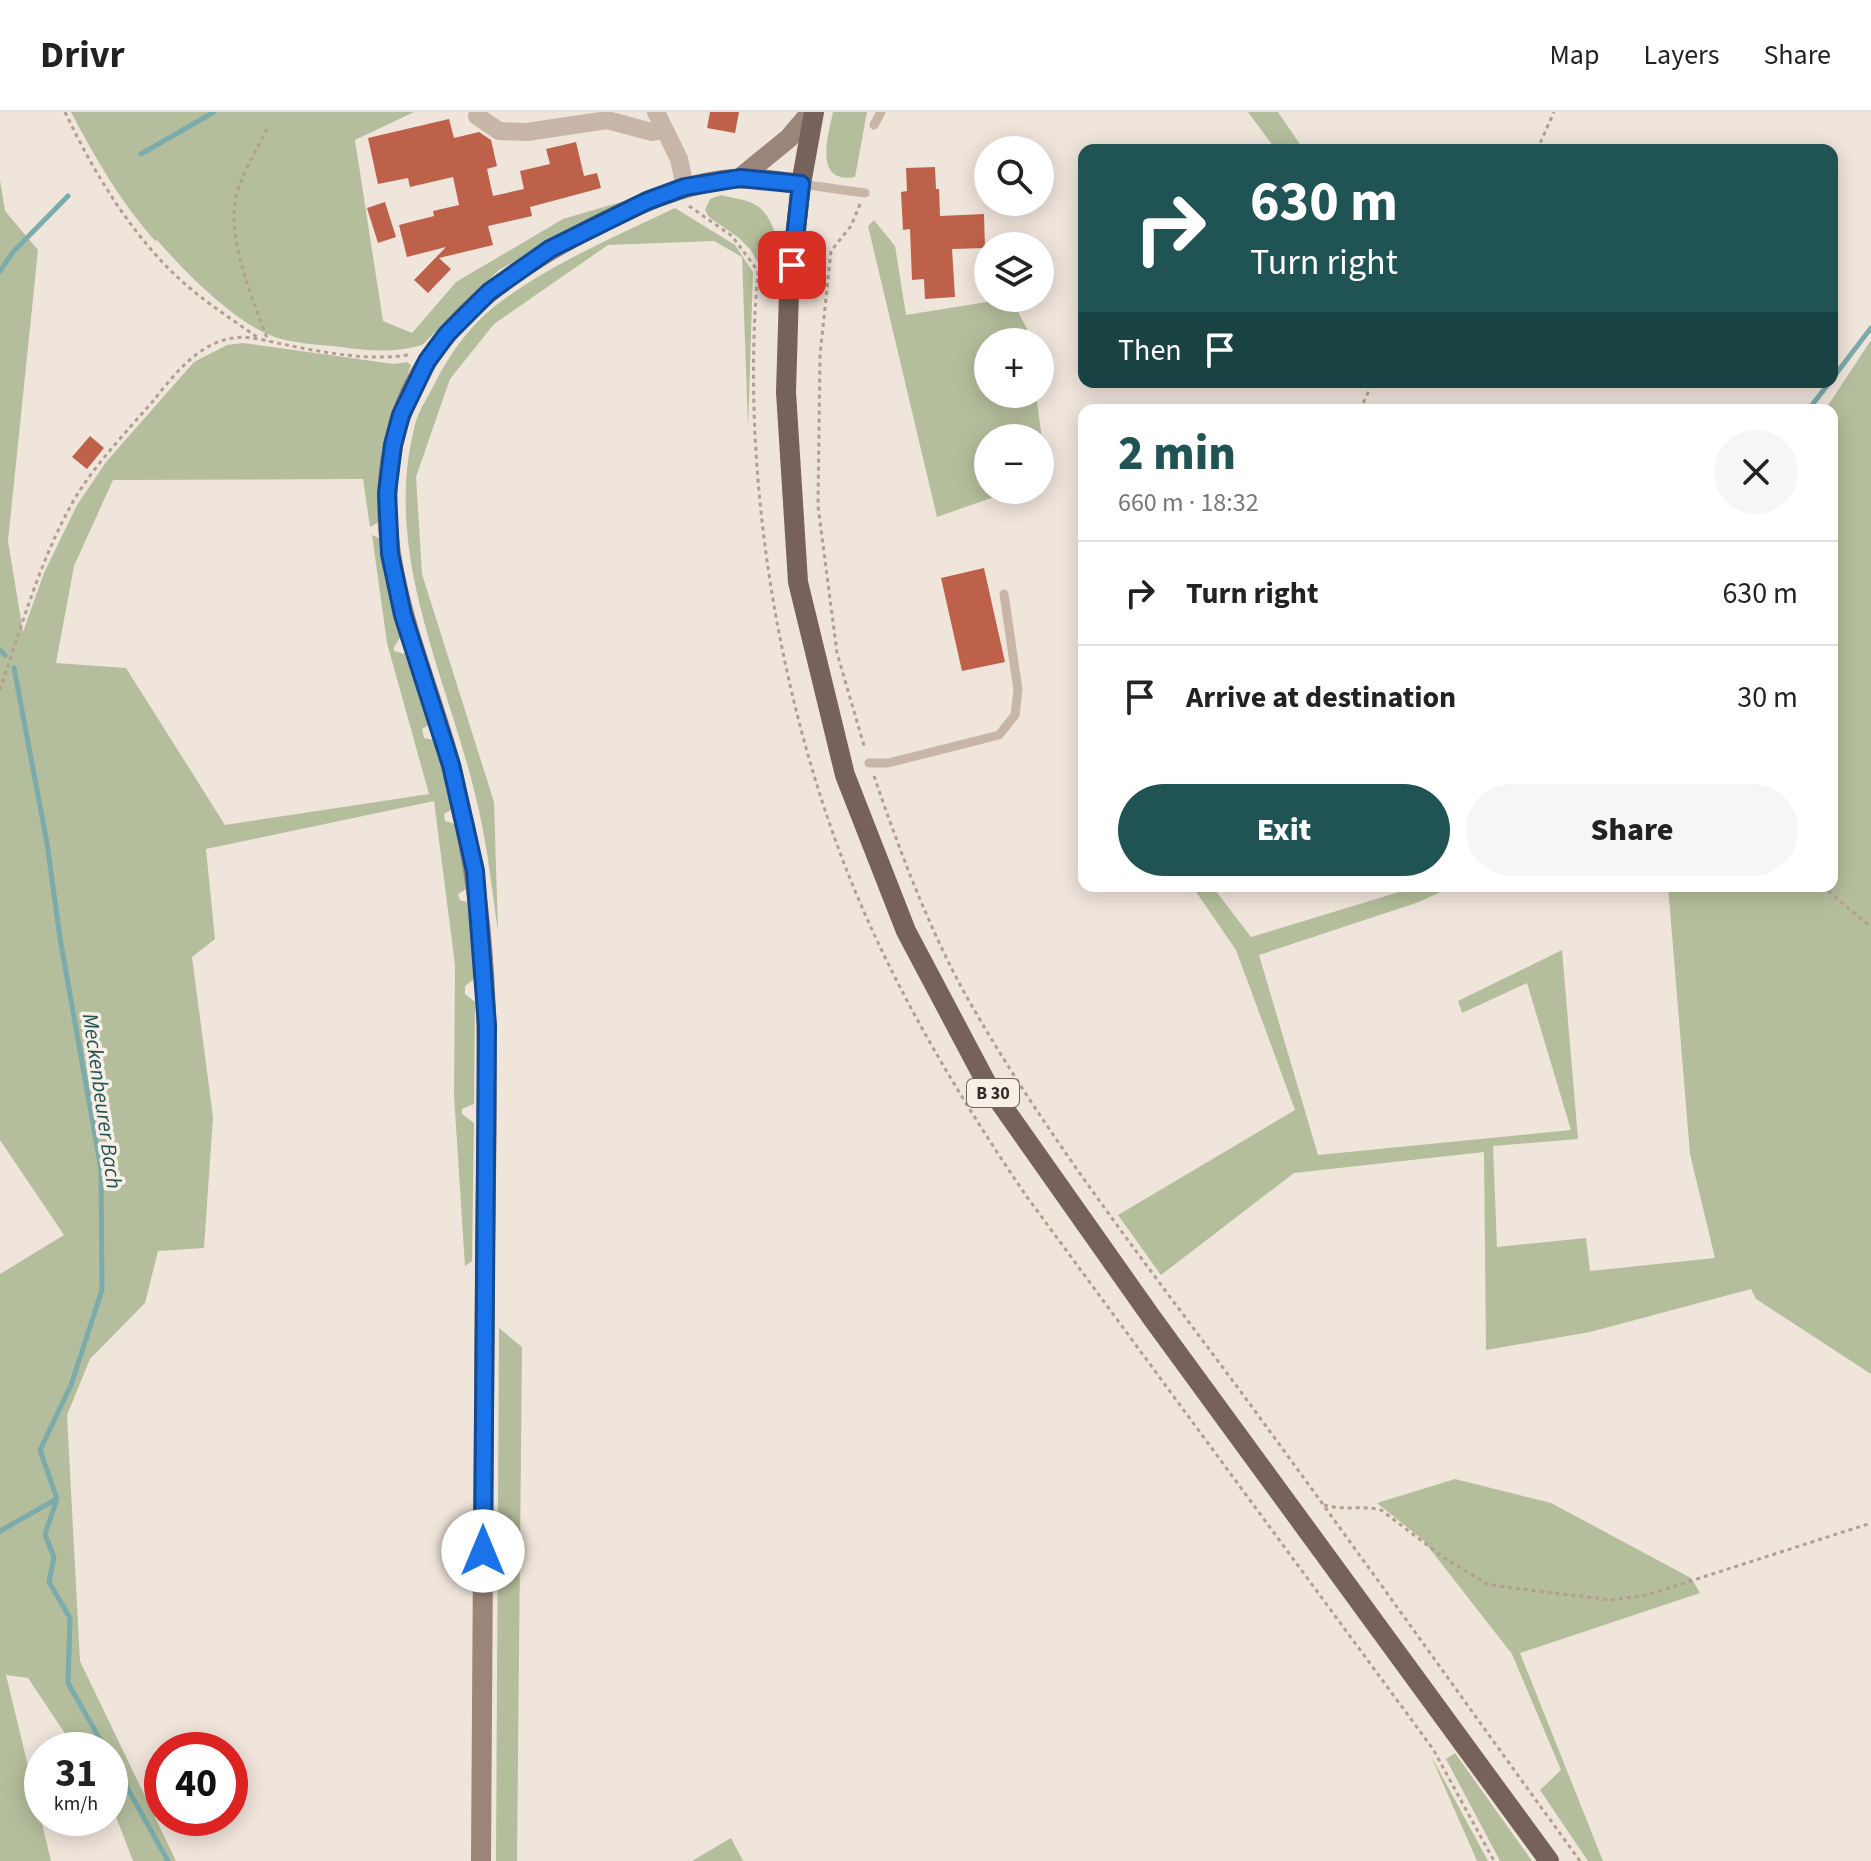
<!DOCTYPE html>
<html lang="en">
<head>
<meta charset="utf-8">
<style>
	body { margin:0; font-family:"Source Sans 3",sans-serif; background:#f6f6f6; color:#222; height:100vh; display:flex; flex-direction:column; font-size:30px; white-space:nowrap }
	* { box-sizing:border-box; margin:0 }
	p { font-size:26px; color:#767676 }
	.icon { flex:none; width:44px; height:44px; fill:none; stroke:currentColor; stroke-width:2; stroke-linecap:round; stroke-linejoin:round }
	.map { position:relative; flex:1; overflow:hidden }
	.sheet { position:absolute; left:1078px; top:292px; width:760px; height:488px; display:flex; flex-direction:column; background:#fff; border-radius:16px; box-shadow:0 4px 20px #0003 }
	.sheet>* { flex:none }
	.hud { position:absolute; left:1078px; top:32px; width:760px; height:244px; border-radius:16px; box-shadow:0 4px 20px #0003; background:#205354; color:#fff; overflow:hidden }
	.controls { position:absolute; left:974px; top:24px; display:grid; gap:16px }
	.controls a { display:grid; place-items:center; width:80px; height:80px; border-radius:50%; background:#fff; box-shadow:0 4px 20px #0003; font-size:40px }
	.speed { position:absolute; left:24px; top:1620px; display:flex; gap:16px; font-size:40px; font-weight:700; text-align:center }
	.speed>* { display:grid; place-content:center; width:104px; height:104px; border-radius:50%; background:#fff; box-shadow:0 4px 20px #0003; line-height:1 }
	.speed small { font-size:20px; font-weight:400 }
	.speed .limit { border:12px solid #d22; background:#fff; color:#111 }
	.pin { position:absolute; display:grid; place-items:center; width:68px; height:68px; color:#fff; margin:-34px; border-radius:16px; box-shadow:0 4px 12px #0006 }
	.me { position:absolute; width:88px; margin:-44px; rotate:0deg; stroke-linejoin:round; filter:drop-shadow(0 0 6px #0008) }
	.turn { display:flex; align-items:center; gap:28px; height:168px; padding:0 40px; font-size:36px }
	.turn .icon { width:104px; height:104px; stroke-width:2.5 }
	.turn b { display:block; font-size:56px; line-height:68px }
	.then { display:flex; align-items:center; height:76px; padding:0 40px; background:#0003; gap:16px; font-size:30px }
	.round { display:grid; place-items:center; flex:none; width:84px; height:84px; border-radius:42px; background:#f6f6f6 }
	.overview { display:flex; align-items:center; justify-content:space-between; height:136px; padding:0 40px }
	h1 { font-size:48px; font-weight:800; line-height:60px; color:#205354 }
	.primary-button { display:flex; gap:16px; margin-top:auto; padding:16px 40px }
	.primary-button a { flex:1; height:92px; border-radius:48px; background:#205354; color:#fff; font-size:32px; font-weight:800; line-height:92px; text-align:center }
	.primary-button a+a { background:#f6f6f6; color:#222 }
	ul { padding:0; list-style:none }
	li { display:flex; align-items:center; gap:24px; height:104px; padding:0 40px; border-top:2px solid #e0e0e0 }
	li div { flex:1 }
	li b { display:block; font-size:30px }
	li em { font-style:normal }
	header { display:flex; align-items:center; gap:48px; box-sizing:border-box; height:112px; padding:0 40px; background:#fff; border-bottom:2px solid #e0e0e0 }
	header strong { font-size:38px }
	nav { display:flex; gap:44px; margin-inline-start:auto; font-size:28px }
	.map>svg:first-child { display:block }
	.green { fill:#b4be9c }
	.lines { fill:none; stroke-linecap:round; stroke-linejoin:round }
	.stream { stroke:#7cabab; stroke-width:5 }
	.building { fill:#be614b }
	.path { stroke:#b39f92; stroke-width:3; stroke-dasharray:4 4; stroke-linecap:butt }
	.lane { stroke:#c7b5a8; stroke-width:9 }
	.street { stroke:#c7b5a8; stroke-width:18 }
	.secondary { stroke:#9b847a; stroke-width:20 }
	.primary { stroke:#76625a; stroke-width:20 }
	.route-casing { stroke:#114b97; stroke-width:20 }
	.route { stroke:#1a73e8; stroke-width:14 }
	.labels { text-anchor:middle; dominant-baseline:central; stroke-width:7; stroke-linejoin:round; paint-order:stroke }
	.shield { fill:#f8f0e7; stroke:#706661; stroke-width:2 }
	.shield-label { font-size:18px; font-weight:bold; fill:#352b28 }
	.water-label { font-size:22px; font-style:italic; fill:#205354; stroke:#f8f0e7 }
</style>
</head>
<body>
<header>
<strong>Drivr</strong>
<nav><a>Map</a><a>Layers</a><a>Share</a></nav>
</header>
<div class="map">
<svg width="1871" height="1749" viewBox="0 0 1871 1749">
	<rect width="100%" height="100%" fill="#f0e5db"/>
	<path class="green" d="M71,0H414L355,28L383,209L412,221L456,170L563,107L624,89L499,158L422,233C396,241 369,239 342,235C323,233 301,232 281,227C239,216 185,160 157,128L155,129C120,89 95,46 71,0Z
		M833,0H867L855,65C813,72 828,24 833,0Z
		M1248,0H1278L1304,38H1276Z
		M0,68L5,99L38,138L8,429L23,520L44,461L77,393L106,350L194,250L227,233L243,231L394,252L407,250L411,253L392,306L381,409L370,415L363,367L113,368L74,454L56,551L126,556L225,713L429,682L387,531L372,423L382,427L401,524L394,535V539L405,542L429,613L422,617L424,626L434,628L454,696L444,702L445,709L458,713L468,776L458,782L460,788L469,791L474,867L465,874V882L475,890L474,992L462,997V1002L474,1011L472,1149L465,1154L454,984L455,853L434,689L206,737L215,827L192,845L213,1005L204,1136L158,1139L145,1191L90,1247L67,1303L80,1549L176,1749H133L110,1689V1638H76L28,1566L6,1563L51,1749H0V1162L64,1123L0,1028Z
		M721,83C750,90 762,88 774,118L759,152L750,137L739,126L709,105L705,98L710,87Z
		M675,96L735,133L753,160L748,316L742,145L714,129L608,133L494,212L450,267L416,365L422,462L494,690L498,819C492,779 488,738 479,699C451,570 379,444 416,309C420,296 429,283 435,271C450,241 472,211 499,191C552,151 615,125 675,96Z
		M874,108L895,134L906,203L1011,186L1027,217L1029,230H988V282H1036L1047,366L1040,369V326H988V378H1014L937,405L868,114Z
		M1871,228V1262L1756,1187L1751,1177L1590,1220L1486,1238L1484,1040L1294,1061L1161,1163L1118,1103L1295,998L1236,838L1192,774H1212L1251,825L1419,774H1453L1419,790L1259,843L1318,1043L1571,1018L1527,871L1462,901L1458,889L1562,838L1578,1027L1493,1034L1497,1135L1586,1126L1590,1159L1715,1146L1690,1042L1668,774H1832V298H1825Z
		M499,1216L522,1235L517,1749H496Z
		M1455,1367L1551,1391L1691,1466L1700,1481L1520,1541L1603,1749H1588L1540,1678L1561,1658L1512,1542L1423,1428L1377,1391Z
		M1455,1641L1532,1749H1500L1446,1647Z
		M1430,1642L1488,1749H1477Z
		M731,1726L743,1749H692Z"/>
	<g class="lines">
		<path class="stream" d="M141,42L214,0
			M0,159L13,140L68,84
			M1832,267L1871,216
			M1808,298L1830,270
			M0,538L5,543
			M14,556L47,731L60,826L101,1057L102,1178L71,1273L40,1338L57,1387L45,1422L54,1445L49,1470L70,1506L68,1571L106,1638
			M0,1419L55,1388
			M110,1645L168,1749"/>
	</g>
	<path class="building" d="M710,0H739L735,21L707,16Z
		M449,7L454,26L479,20L491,28L497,54L487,57L493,84L524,77L520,59L550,52L546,37L576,30L584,64L597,61L601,76L530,95L532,104L488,114L493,133L439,146L451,157L428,181L414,168L446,135L407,145L399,113L434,104L433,99L459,93L453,65L410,75L408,66L378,72L368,26Z
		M935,55L936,77H939L940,104L984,102L985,136L952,137L955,185L925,187L924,167L912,168L910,117L903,118L901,80L907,79L906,56Z
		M385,90L396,125L378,131L367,96Z
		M90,324L104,336L87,357L72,345Z
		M984,456L1005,550L962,559L941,466Z"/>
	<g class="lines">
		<path class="path" d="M65,0C92,57 126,114 171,159C197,185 230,206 260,227
			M267,17C256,40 239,65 235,91C229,134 254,189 268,229
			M1537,38L1554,0
			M860,92L851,114L831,139L820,243L818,394L837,541L865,637
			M689,94L732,124L758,159C740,356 777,585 851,769C896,880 959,985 1027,1085L1433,1637L1494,1749
			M759,158L774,130
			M1360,298L1373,270
			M0,578C21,516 39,452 70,395C91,356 124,323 153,289C173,264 198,231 233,226C250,223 270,230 287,233C327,241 367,249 408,243
			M874,664C899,737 927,812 964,880C1047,1028 1155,1163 1255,1299C1364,1448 1471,1599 1580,1749
			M1822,774L1871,815
			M1324,1393C1345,1399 1361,1393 1381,1398L1443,1445L1489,1473L1611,1488L1647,1483L1871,1411"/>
		<path class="lane" d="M874,13L881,0
			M801,72L865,81
			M869,651H888L999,623L1015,603L1018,578L1004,482"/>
		<path class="street" d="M656,0L679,47L685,75
			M477,4L499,19L527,20L607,8L652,20L663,18"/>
		<path class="secondary" d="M740,66L789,26L811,0
			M481,1749C482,1546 484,1343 485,1141C486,998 495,850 464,710C459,691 456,672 451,653C420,539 362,431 399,310C430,210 515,154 603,110C642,91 679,74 723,68C749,64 775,69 801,72"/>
		<path class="primary" d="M814,0L801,72L789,180L786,280L798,470L845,663L906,819L987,972L1152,1206L1549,1749"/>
	</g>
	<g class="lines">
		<g class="route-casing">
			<path id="route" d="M483,1439L487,913L475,759L451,653L403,503L390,442L387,381L393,333L401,303L427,249L447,222L489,180L550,137L647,89L685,75L740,66L801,72L792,153"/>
		</g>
		<use href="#route" class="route"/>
	</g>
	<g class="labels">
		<rect class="shield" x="967" y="967" width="52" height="28" rx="6"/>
		<g class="shield-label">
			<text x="993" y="981">B 30</text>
		</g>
		<g class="water-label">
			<text transform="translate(102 989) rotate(82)">Meckenbeurer Bach</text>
		</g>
	</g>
</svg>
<div class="controls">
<a><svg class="icon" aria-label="search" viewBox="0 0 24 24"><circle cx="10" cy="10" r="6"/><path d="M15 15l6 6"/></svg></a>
<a><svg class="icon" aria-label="layers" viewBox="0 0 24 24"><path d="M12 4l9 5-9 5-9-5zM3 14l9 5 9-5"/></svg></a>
<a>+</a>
<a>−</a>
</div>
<div class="speed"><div>31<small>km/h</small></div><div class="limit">40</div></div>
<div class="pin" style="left:792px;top:153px;background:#d93025"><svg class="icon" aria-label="arrive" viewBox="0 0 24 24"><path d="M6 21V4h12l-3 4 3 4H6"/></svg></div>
<svg class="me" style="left:483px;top:1439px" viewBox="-20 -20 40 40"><circle r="19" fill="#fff"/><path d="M0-13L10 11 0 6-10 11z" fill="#1a73e8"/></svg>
<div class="hud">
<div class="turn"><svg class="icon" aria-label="right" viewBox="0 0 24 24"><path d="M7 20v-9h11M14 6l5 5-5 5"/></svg><div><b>630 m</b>Turn right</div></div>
<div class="then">Then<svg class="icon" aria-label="arrive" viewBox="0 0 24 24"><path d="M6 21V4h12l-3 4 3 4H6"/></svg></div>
</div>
<section class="sheet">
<div class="overview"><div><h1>2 min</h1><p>660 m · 18:32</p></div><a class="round"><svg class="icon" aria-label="close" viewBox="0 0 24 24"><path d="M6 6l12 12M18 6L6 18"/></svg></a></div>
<ul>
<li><svg class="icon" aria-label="right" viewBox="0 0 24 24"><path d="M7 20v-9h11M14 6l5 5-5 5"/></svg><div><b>Turn right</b></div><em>630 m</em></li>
<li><svg class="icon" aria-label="arrive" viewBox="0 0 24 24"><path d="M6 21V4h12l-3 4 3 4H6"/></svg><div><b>Arrive at destination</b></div><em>30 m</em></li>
</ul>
<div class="primary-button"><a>Exit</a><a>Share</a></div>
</section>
</div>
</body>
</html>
